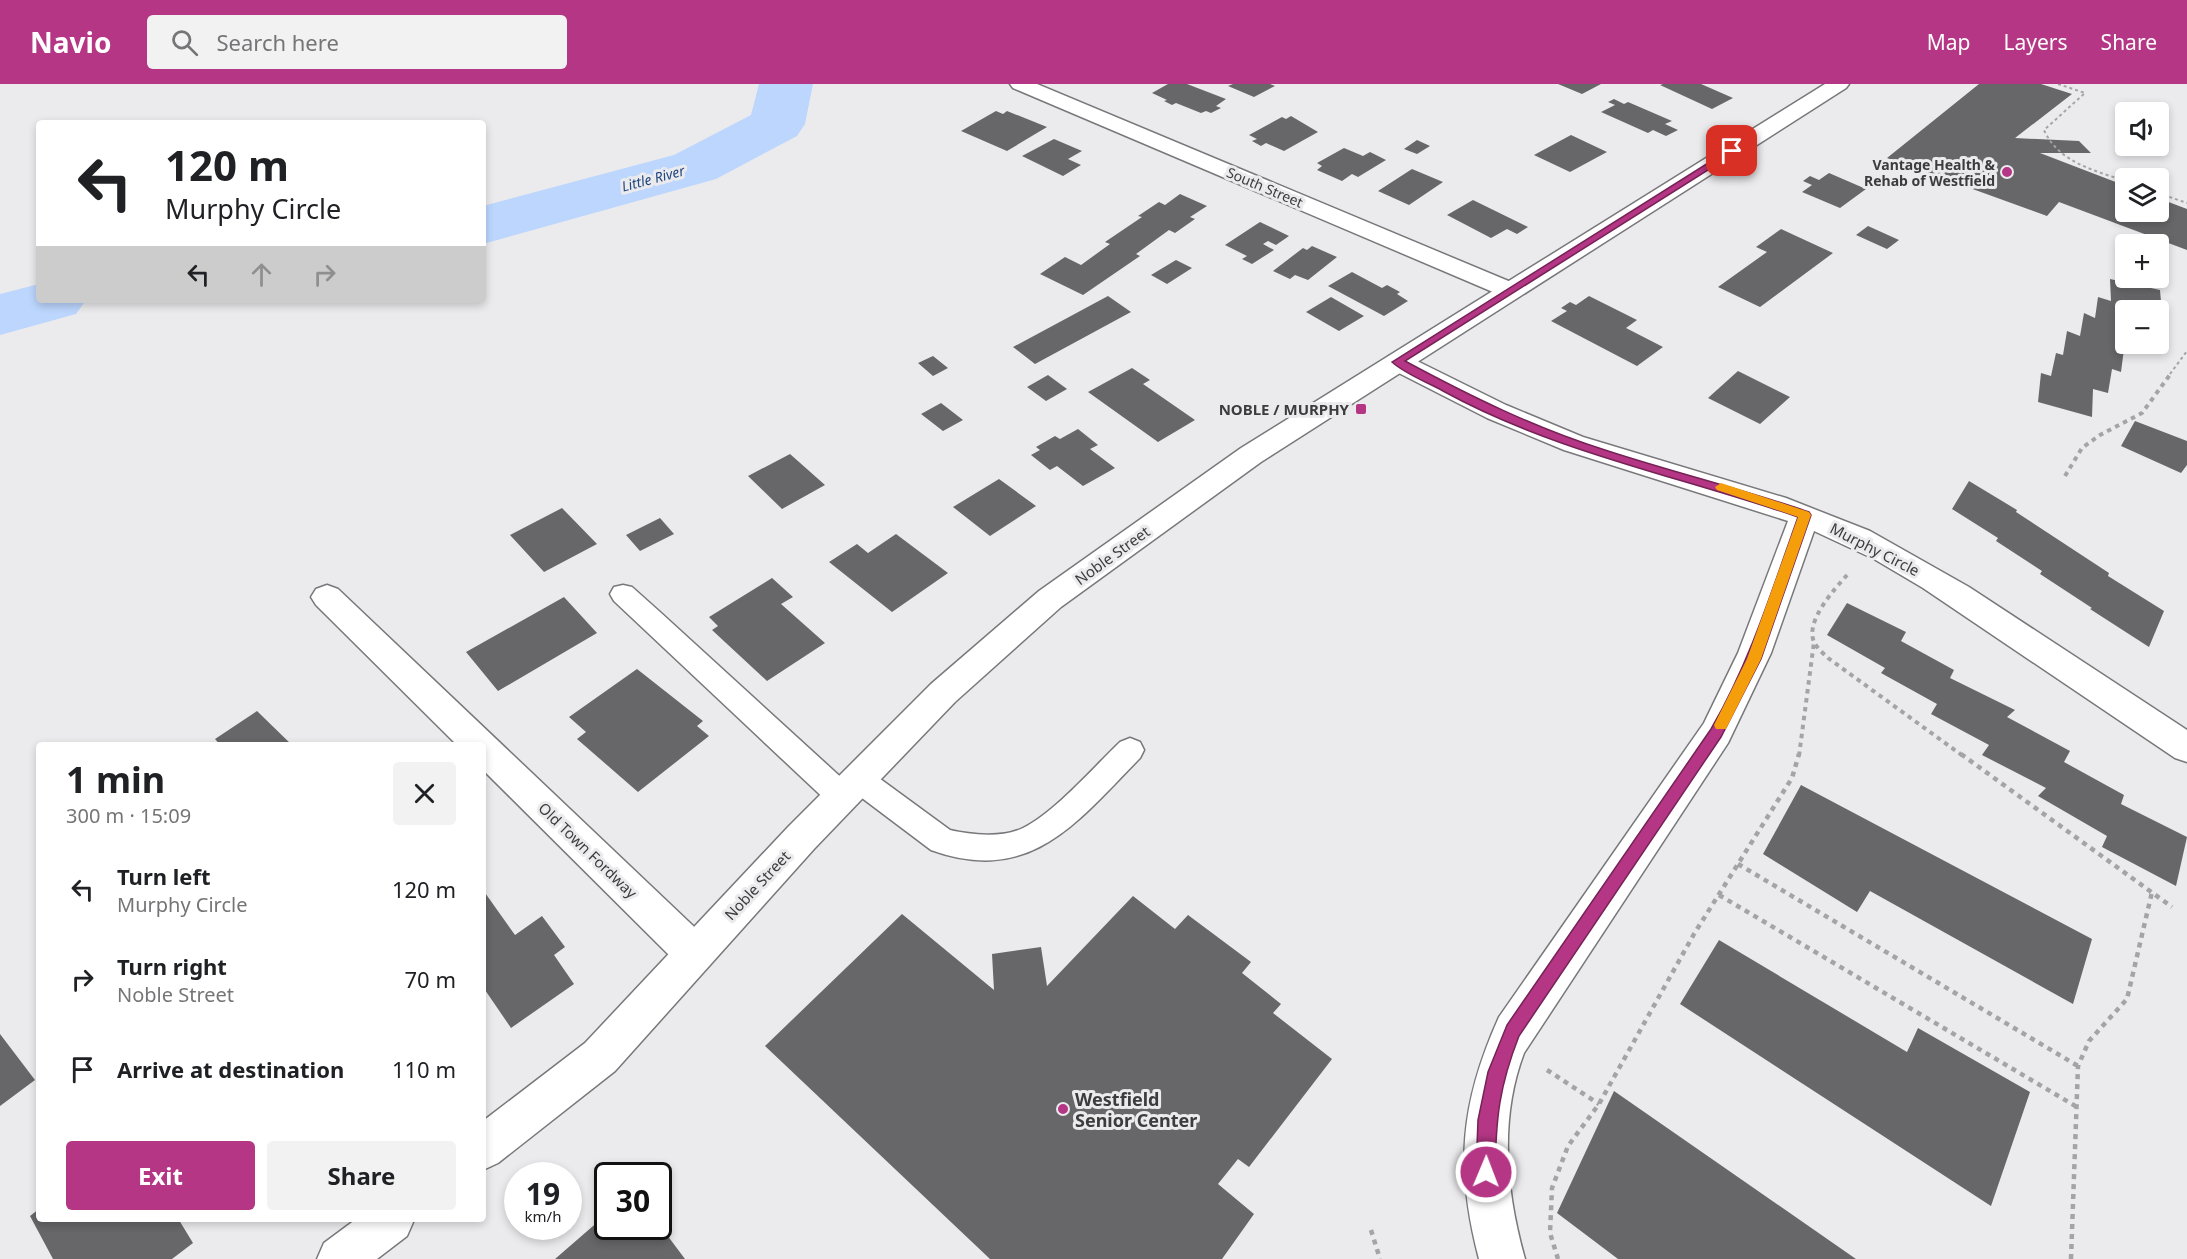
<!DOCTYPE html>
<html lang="en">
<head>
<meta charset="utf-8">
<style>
	body { margin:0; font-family:"Noto Sans",sans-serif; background:#f2f2f2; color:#202124; height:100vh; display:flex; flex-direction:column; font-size:22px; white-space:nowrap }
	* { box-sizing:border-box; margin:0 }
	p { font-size:20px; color:#757577 }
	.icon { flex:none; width:33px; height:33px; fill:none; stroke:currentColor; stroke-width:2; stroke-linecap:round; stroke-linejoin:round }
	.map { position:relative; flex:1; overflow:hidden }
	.sheet { position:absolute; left:36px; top:658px; width:450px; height:480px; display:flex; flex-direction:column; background:#fff; border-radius:6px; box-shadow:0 3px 9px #0003 }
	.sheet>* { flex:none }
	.banner { position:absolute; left:36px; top:36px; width:450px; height:183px; border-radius:6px; box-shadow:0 3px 9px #0003; background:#fff; color:#202124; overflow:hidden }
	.tools { position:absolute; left:2115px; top:18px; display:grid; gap:12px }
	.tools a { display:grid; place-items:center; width:54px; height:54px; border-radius:6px; background:#fff; box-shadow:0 3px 9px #0003; font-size:30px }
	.speed { position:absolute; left:504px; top:1078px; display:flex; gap:12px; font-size:30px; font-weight:700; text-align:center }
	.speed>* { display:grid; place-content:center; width:78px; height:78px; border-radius:50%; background:#fff; box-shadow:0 3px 9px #0003; line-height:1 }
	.speed small { font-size:15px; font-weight:400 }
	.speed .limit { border:3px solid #111; border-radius:9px; background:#fff; color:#111 }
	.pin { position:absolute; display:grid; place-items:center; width:51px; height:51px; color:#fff; margin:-26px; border-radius:12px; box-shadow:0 3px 9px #0006 }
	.me { position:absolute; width:66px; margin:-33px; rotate:1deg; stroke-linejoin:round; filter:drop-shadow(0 0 4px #0008) }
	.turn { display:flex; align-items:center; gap:21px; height:126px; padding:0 30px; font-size:27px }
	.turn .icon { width:78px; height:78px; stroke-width:2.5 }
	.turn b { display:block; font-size:42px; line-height:51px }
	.lanes { display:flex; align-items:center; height:57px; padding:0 30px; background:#0003; justify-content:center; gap:30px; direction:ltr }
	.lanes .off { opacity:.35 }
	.round { display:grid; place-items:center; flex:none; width:63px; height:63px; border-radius:6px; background:#f2f2f2 }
	.head { display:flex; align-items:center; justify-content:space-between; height:102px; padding:0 30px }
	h1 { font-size:36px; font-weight:700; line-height:45px }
	.cta { display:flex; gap:12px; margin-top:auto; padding:12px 30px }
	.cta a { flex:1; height:69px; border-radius:6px; background:#b43685; color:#fff; font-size:24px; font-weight:700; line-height:69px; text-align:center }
	.cta a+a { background:#f2f2f2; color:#202124 }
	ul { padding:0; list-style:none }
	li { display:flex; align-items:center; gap:18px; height:90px; padding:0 30px }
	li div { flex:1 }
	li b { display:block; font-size:22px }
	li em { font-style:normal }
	header { display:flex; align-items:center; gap:36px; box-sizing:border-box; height:84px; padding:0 30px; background:#b43685; color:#fff }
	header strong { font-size:28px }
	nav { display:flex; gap:33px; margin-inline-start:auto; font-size:21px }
	.search { width:420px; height:54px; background:#f2f2f2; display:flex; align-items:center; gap:15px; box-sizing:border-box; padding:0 21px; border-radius:6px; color:#757577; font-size:22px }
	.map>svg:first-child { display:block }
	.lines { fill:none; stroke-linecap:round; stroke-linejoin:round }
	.river { fill:#bcd6fd; fill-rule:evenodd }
	.building { fill:#676669 }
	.service-casing { stroke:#78787b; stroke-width:3 }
	.minor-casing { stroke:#78787b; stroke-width:3 }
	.secondary-casing { stroke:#78787b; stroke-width:3 }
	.path-far2 { stroke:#a4a4a6; stroke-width:2; stroke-dasharray:3 3; stroke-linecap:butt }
	.path-far1 { stroke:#a4a4a6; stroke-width:4; stroke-dasharray:4.5 4.5; stroke-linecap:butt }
	.path { stroke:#a4a4a6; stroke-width:4.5; stroke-dasharray:5 5; stroke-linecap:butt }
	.service { fill:#fff; fill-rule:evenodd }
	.minor { fill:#fff; fill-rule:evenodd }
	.secondary { fill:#fff; fill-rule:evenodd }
	.route { fill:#b43685; stroke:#752356; stroke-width:1.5 }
	.slow { fill:#f59e0b }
	.poi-dot { fill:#b43685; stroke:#ebebee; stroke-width:2 }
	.labels { text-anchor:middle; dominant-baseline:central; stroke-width:6; stroke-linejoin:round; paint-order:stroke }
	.far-poi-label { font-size:14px; font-weight:bold; fill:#3c3c3d; stroke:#ebebee; text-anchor:end }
	.far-water-label { font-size:14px; font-style:italic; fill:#214781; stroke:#ebebee }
	.far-street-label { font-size:14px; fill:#3c3c3d; stroke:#ebebee }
	.poi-label { font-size:15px; font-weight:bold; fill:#3c3c3d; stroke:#ebebee; text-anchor:end }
	.street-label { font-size:15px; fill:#3c3c3d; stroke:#ebebee }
	.near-poi-label { font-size:18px; font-weight:bold; fill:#3c3c3d; stroke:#ebebee; text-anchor:start }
</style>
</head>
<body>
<header>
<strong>Navio</strong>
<div class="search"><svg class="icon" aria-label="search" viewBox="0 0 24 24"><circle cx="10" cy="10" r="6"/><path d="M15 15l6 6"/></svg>Search here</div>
<nav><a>Map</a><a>Layers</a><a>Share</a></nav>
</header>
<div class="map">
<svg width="2187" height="1175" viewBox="0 0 2187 1175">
	<rect width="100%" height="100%" fill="#ebebee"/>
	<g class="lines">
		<path class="river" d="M759,0H813L805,40L797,52L716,95L483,160V122L674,71L751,31Z
			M39,200V216H86L76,230L0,251V210Z"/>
	</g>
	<path class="building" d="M1168,0H1187L1226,15L1216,22L1221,24L1211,29L1206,27L1201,29L1176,19L1172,21L1164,17L1167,16L1152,9Z
		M1233,0H1270L1275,2L1254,13L1228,2Z
		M1558,0H1601L1582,10Z
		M1663,0H1701L1733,14L1712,25L1660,1Z
		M1979,0H2041L2072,10L2015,54L2079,57L2091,69H2040L2126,102V128H2158V114L2187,125V166L2059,118L2047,132L1887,74Z
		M1614,15L1624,20L1628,18L1672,37L1665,40L1678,46L1666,52L1653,46L1648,49L1601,28L1615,21L1608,18Z
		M996,27L1003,30L1007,27L1047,43L1007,67L961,47Z
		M1291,32L1318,48L1284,67L1266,59L1261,62L1252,57L1257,55L1249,51L1282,33L1286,35Z
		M1571,51L1607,68L1570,88L1534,71Z
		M1054,55L1082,67L1068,75L1081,81L1063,92L1022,72Z
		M1417,56L1430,62L1417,70L1404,65Z
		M1344,64L1363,72L1370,68L1386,76L1358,93L1352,90L1342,97L1317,86L1322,82L1317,79Z
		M1412,85L1443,98L1409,121L1378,107Z
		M1829,89L1866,105L1840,124L1802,108L1812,101L1803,97L1810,92L1819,96Z
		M1180,110L1207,122L1190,133L1195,135L1175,149L1169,146L1136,170L1140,172L1083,211L1040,190L1065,173L1081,181L1110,160L1105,158L1142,133L1138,132L1159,118L1165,121Z
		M1473,116L1528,143L1517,150L1507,145L1491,154L1447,131Z
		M1260,138L1289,152L1276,161L1268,157L1263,160L1274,166L1252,180L1242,175L1247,172L1225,161Z
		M1868,142L1899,156L1887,165L1856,151Z
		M1781,145L1833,169L1760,223L1718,203L1767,168L1756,163Z
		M1312,162L1337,173L1308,196L1295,191L1290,195L1273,187L1303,164L1307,166Z
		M1176,176L1192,184L1167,200L1151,191Z
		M1352,188L1382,204L1387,201L1400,208L1397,210L1408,217L1384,232L1328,202Z
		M2110,195L2160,206L2162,229L2158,226H2126V260H2136L2135,268L2124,265L2121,288L2112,285L2108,309L2093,305L2092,333L2038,318L2041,289L2051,292L2056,269L2063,271L2067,247L2080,252L2084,229L2095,234L2098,213L2111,217Z
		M1108,212L1131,228L1035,280L1013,263Z
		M1589,212L1637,236L1626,244L1663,263L1637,282L1551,237L1567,227L1561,224L1570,218L1576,221Z
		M1331,213L1364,232L1339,247L1306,228Z
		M933,272L948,284L933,292L918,279Z
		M1132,284L1150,296L1143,300L1195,336L1158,358L1088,308Z
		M1738,287L1790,313L1760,340L1708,314Z
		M1048,291L1067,305L1046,317L1027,303Z
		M941,319L963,336L943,347L921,330Z
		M2135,337L2187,357V381L2181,389L2121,362Z
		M1078,345L1098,361L1090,365L1115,384L1083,402L1057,382L1050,386L1031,371L1040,366L1036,363L1055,352L1060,355Z
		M790,370L825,401L782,425L748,392Z
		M999,395L1036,422L990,452L953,423Z
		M1969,397L2017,426L2016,428L2109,489L2108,492L2164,527L2149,563L2090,525L2092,524L2040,490L2042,487L1996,457L1998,454L1952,425Z
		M562,424L597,460L544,488L510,451Z
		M660,434L674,450L640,467L626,451Z
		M896,450L948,489L892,528L829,478L857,460L868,469Z
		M772,494L793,513L781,520L825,559L767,597L712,546L718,542L709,533Z
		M564,513L597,549L498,607L466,568Z
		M1847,519L1906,548L1901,557L1954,586L1950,594L2015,626L2007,633L2070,667L2064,678L2124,711L2121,720L2187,753L2176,802L2102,763L2107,752L2038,712L2046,704L1982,671L1989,661L1931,630L1937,620L1881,589L1885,584L1827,551Z
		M637,585L703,637L697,642L709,652L638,708L577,655L586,648L569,633Z
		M257,627L293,662H221L215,655Z
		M1801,701L2092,855L2073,920L1870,807L1857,828L1763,770Z
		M483,806L515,851L542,832L565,863L554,871L574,900L511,944L483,903Z
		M1133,812L1175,845L1188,831L1251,878L1242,889L1281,920L1273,929L1332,975L1249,1083L1238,1075L1218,1100L1254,1130L1222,1175H990L765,962L902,830L994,906L992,870L1041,863L1047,902Z
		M1719,856L1907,968L1918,944L2030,1008L1991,1122L1680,920Z
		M0,950L35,996L0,1022Z
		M1614,1007L1856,1175H1618L1557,1129Z
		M39,1125V1136H179L193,1159L172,1175H53L30,1132Z
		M608,1129V1143H658V1139L685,1175H555Z"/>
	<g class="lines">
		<g class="service-casing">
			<path id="service" d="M623,501L632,503L660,528L845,697L844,695L848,686L858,683L868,686L950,746C971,751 1003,754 1023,744C1054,729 1094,683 1120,658L1130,654L1140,658L1144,666L1140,674C1077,738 1031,802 931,766L854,708L856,712L851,721L841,724L831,721L614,517L610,510L614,503Z"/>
		</g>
		<g class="minor-casing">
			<path id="minor" d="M1010,0H1037L1518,201L1521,206L1518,211L1509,213L1500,211L1013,4Z
				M1398,270L1407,272L1506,321L1583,353L1786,414L1870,447L1969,503L2187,646V678L2175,674L1923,504L1874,475L1814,447L1771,569L1728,659L1524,969C1499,1035 1506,1108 1525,1175H1479C1455,1083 1460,1020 1499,933L1704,639L1738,569L1788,437L1564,366L1487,334L1389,284L1385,278L1389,272Z
				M327,501L338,505L708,856L714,869L708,882L694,887L680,882L483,686V662H458L316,521L311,513L316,505Z"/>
		</g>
		<g class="secondary-casing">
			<path id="secondary" d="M1825,0H1849L1846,4L1261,378L1061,523L955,618L814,765L615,987L498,1079L483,1086V1037L585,959L788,743L931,600L1039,507L1241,364Z
				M355,1136H414L407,1152L377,1175H317L324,1159Z"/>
		</g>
		<path class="path-far2" d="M2058,0L2085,9L2044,46C2058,78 2095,87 2126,97
			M2158,109L2187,119
			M2170,290L2187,267"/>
		<path class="path-far1" d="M2065,392L2082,364L2100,351L2142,329L2172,288
			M1847,491C1834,506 1803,539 1815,560C1818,565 1824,570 1828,574L1963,672
			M1799,672L1814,558"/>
		<path class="path" d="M1961,670L2172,823
			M1738,780L2078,982
			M1719,811L2077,1023
			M1547,986L1599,1020
			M1371,1146L1380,1175
			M1558,1175L1550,1149L1552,1104L1568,1062L1599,1020L1694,850L1792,694L1799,670
			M2071,1175L2078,982L2089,957L2127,915L2152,808"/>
		<use href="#service" class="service"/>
		<use href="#minor" class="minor"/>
		<use href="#secondary" class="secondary"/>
	</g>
	<path class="route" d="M1732,64L1736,67L1735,69L1405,277C1470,312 1535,344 1605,366C1672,388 1742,405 1809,428L1811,431L1761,575L1721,653L1519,952C1499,1003 1496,1034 1495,1088L1492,1094L1486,1097L1479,1094L1476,1088L1478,1036L1488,988L1507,941L1711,645C1750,578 1772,506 1798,433C1679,392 1554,368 1443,307C1427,298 1405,290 1392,278Z"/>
	<path class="slow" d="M1721,399L1809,428L1811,431L1761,575L1726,645H1716L1714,641L1747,575L1798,433L1717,406L1715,403Z"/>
	<g class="poi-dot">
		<circle cx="2007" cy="88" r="6"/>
		<rect x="1355" y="319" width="12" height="12" rx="3"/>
		<circle cx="1063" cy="1025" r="6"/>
	</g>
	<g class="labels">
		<g class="far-poi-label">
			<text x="1995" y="80">Vantage Health &amp;<tspan x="1995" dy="16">Rehab of Westfield</tspan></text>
		</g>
		<g class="far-water-label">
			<text transform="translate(653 94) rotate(-15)">Little River</text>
		</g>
		<g class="far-street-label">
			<text transform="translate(1265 103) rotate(23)">South Street</text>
		</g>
		<g class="poi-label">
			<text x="1349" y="325">NOBLE / MURPHY</text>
		</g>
		<g class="street-label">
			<text transform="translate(1875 465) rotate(27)">Murphy Circle</text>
			<text transform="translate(1112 471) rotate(-36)">Noble Street</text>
			<text transform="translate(588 766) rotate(44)">Old Town Fordway</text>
			<text transform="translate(757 801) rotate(-47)">Noble Street</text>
		</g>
		<g class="near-poi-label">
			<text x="1075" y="1015">Westfield<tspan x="1075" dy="21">Senior Center</tspan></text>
		</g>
	</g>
</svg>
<div class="tools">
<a><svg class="icon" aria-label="sound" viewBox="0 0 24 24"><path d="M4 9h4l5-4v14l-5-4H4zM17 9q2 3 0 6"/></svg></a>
<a><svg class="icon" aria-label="layers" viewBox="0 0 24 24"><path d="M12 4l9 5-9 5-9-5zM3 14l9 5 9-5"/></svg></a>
<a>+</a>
<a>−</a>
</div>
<div class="speed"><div>19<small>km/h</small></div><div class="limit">30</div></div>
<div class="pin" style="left:1732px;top:67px;background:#d93025"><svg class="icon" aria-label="arrive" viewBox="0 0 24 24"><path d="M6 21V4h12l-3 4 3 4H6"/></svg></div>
<svg class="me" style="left:1486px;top:1088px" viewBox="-20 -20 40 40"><circle r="17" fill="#b43685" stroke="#fff" stroke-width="3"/><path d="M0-11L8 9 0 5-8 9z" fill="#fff"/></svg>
<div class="banner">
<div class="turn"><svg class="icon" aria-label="left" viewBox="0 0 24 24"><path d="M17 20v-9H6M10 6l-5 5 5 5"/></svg><div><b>120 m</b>Murphy Circle</div></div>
<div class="lanes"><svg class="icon" aria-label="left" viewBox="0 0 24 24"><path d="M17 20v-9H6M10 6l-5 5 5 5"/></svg><svg class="icon off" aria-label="ahead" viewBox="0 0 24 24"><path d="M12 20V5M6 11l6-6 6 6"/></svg><svg class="icon off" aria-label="right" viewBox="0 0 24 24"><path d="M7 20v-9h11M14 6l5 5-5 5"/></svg></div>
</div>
<section class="sheet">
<div class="head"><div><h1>1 min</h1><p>300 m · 15:09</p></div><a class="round"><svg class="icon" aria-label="close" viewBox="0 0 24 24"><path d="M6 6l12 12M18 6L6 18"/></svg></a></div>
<ul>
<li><svg class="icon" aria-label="left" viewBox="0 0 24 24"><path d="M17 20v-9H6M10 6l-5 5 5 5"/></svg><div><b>Turn left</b><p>Murphy Circle</p></div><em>120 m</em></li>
<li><svg class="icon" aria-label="right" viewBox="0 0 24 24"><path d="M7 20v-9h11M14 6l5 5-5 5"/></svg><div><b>Turn right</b><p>Noble Street</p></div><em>70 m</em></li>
<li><svg class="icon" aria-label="arrive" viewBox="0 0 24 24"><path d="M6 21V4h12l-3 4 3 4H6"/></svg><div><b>Arrive at destination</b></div><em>110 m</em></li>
</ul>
<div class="cta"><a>Exit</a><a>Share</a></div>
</section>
</div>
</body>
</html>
